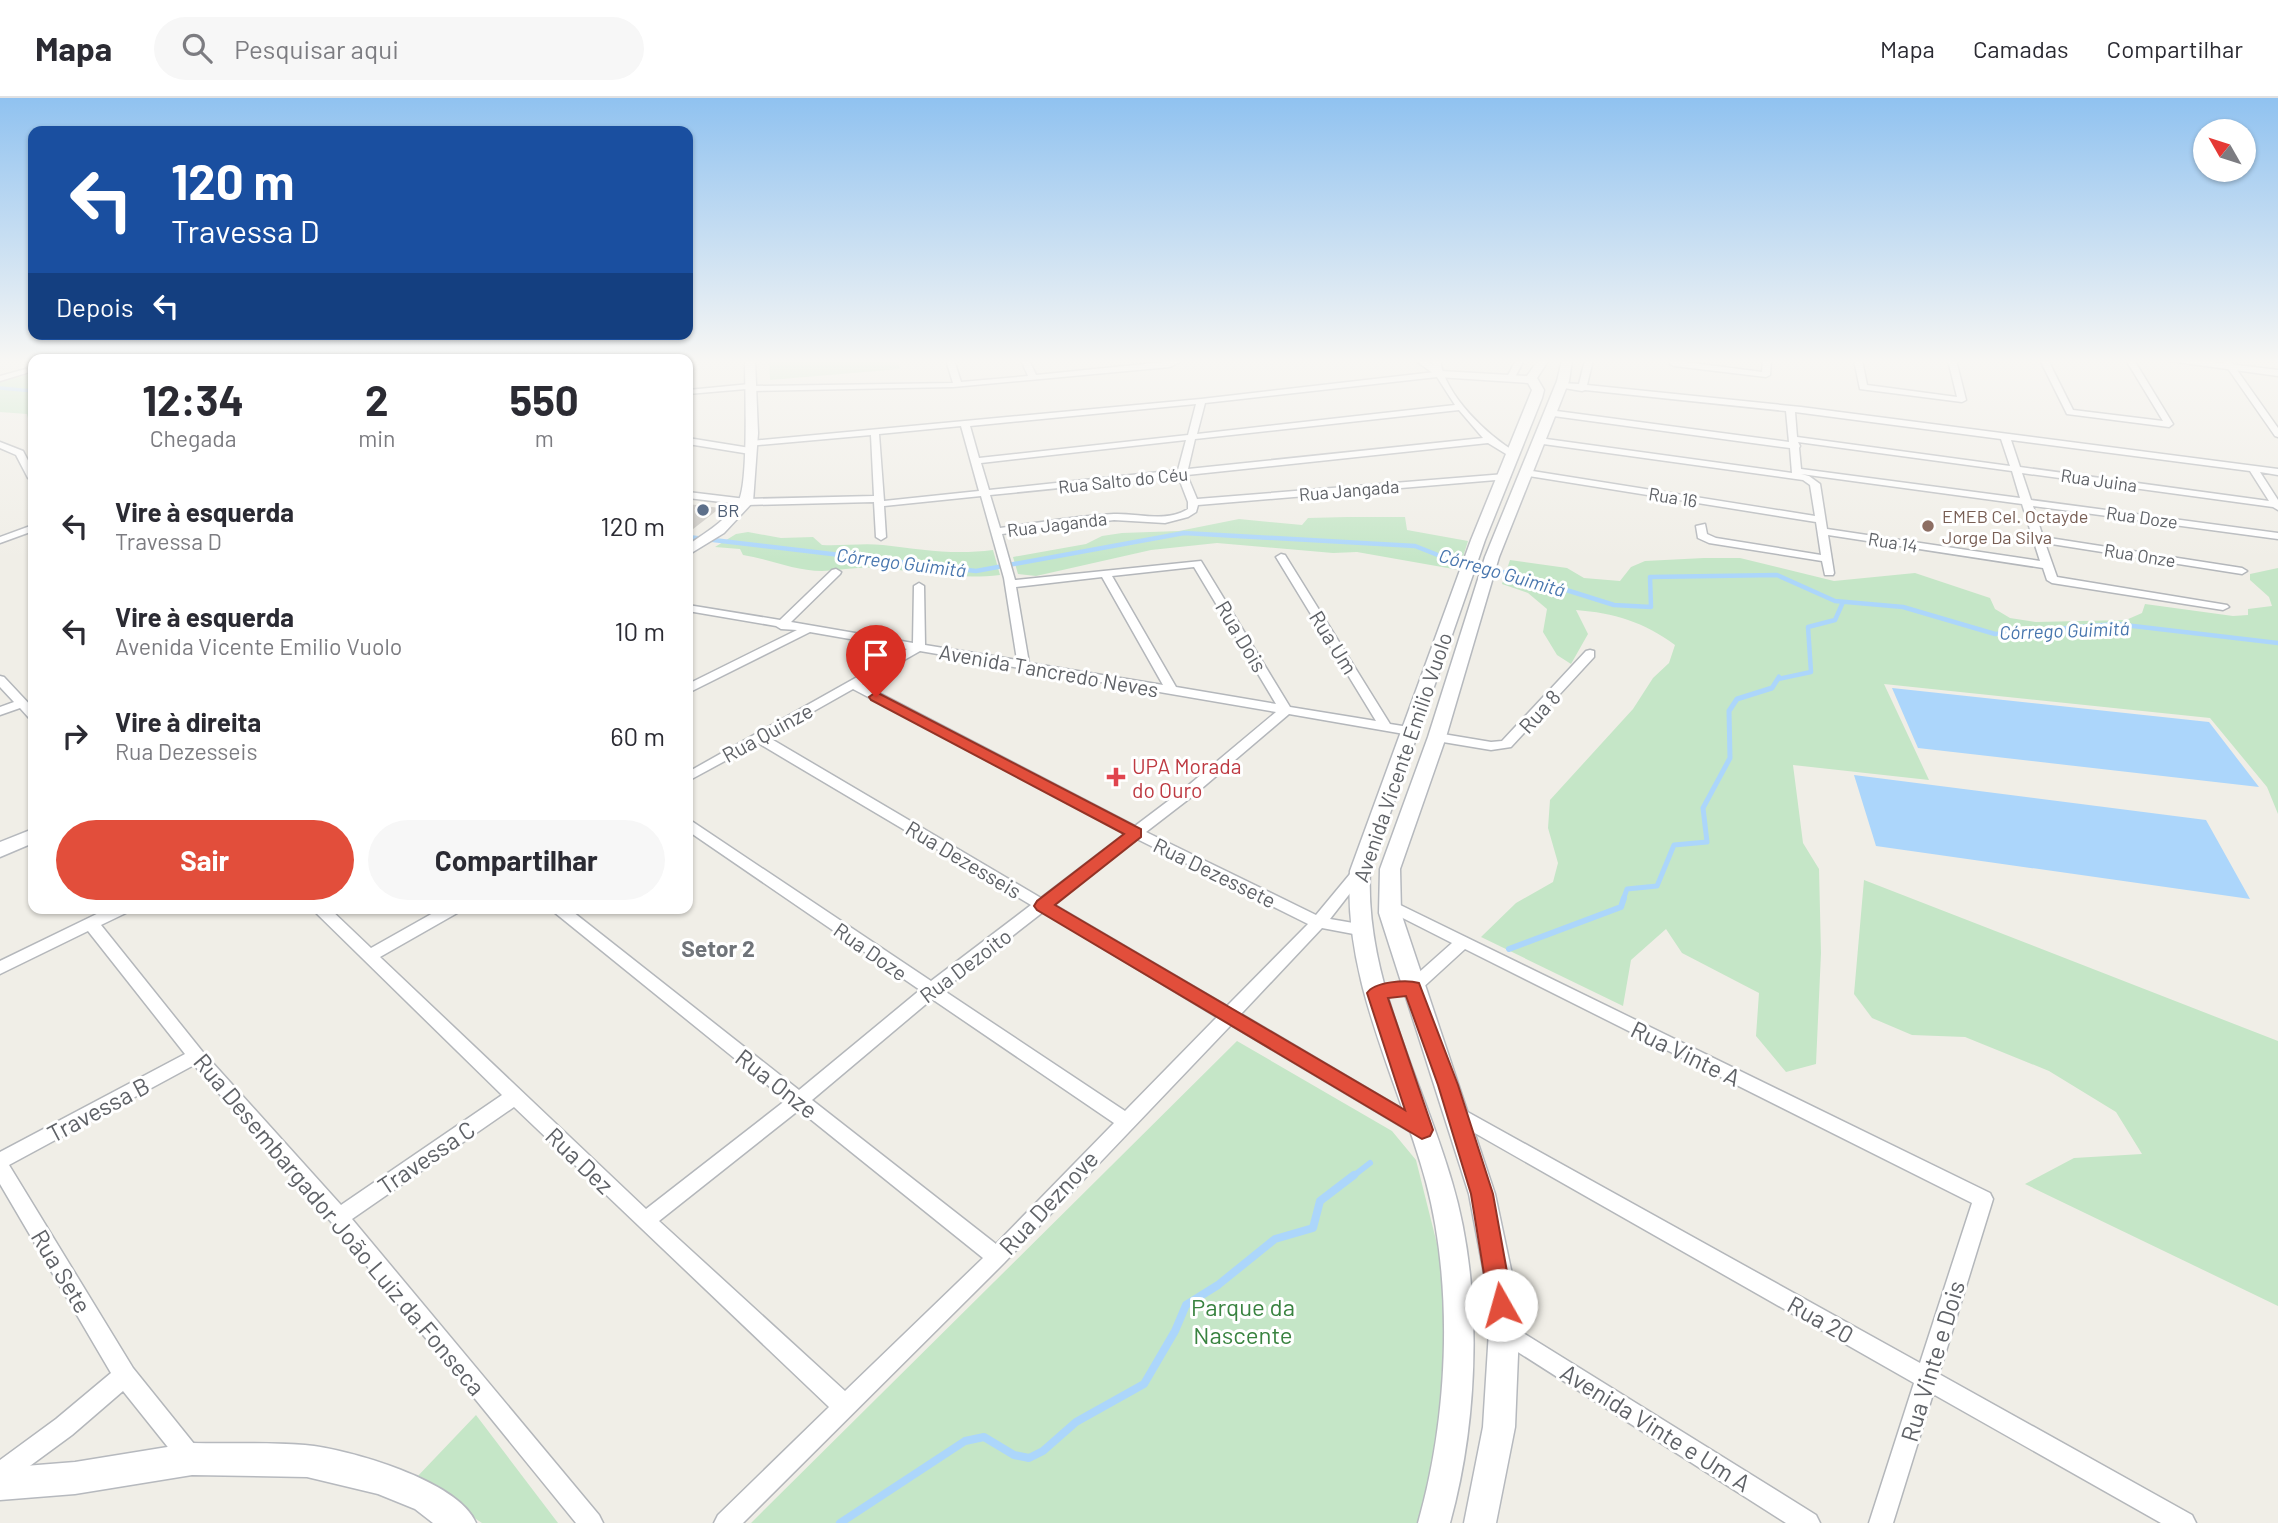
<!DOCTYPE html>
<html lang="pt">
<head>
<meta charset="utf-8">
<style>
	body { margin:0; font-family:Barlow,sans-serif; background:#f7f7f7; color:#2b2b33; height:100vh; display:flex; flex-direction:column; font-size:26px; white-space:nowrap }
	* { box-sizing:border-box; margin:0 }
	p { font-size:23px; color:#7c7c81 }
	.icon { flex:none; width:38px; height:38px; fill:none; stroke:currentColor; stroke-width:2; stroke-linecap:round; stroke-linejoin:round }
	.map { position:relative; flex:1; overflow:hidden }
	.sheet { position:absolute; left:28px; top:256px; width:665px; height:560px; display:flex; flex-direction:column; background:#fff; border-radius:14px; box-shadow:0 2px 5px #0004 }
	.sheet>* { flex:none }
	.banner { position:absolute; left:28px; top:28px; width:665px; height:214px; border-radius:14px; box-shadow:0 2px 5px #0004; background:#1a4fa0; color:#fff; overflow:hidden }
	.needle { width:46px; rotate:309deg }
	.buttons { position:absolute; left:2193px; top:21px; display:grid; gap:14px }
	.buttons a { display:grid; place-items:center; width:63px; height:63px; border-radius:50%; background:#fff; box-shadow:0 2px 5px #0004; font-size:35px }
	.pin { position:absolute; display:grid; place-items:center; width:60px; height:60px; color:#fff; margin:-72px -30px; border-radius:50% 50% 50% 0; rotate:-45deg; box-shadow:0 0 7px #0007 }
	.pin .icon { rotate:45deg }
	.me { position:absolute; width:77px; margin:-38px; rotate:353deg; stroke-linejoin:round; filter:drop-shadow(0 0 5px #0008) }
	.turn { display:flex; align-items:center; gap:24px; height:147px; padding:0 28px; font-size:32px }
	.turn .icon { width:91px; height:91px; stroke-width:2.5 }
	.turn b { display:block; font-size:49px; line-height:60px }
	.then { display:flex; align-items:center; height:66px; padding:0 28px; background:#0003; gap:14px; font-size:26px }
	.eta { display:flex; justify-content:space-evenly; align-items:center; height:119px; text-align:center }
	.eta b { font-size:42px; font-weight:700; line-height:49px }
	.button { display:flex; gap:14px; margin-top:auto; padding:14px 28px }
	.button a { flex:1; height:80px; border-radius:42px; background:#e24e3b; color:#fff; font-size:28px; font-weight:700; line-height:80px; text-align:center }
	.button a+a { background:#f7f7f7; color:#2b2b33 }
	ul { padding:0; list-style:none }
	li { display:flex; align-items:center; gap:21px; height:105px; padding:0 28px }
	li div { flex:1 }
	li b { display:block; font-size:26px }
	li em { font-style:normal }
	header { display:flex; align-items:center; gap:42px; box-sizing:border-box; height:98px; padding:0 35px; background:#fff; border-bottom:2px solid #e1e1e2 }
	header strong { font-size:33px }
	nav { display:flex; gap:38px; margin-inline-start:auto; font-size:24px }
	.search { width:490px; height:63px; background:#f7f7f7; display:flex; align-items:center; gap:18px; box-sizing:border-box; padding:0 24px; border-radius:38px; color:#7c7c81; font-size:26px }
	.map>svg:first-child { display:block }
	.green { fill:#c5e6c7 }
	.water { fill:#acd6fb }
	.lines { fill:none; stroke-linecap:round; stroke-linejoin:round }
	.stream-far4 { stroke:#acd6fb; stroke-width:3.5 }
	.stream-far3 { stroke:#acd6fb; stroke-width:4.5 }
	.stream-far2 { stroke:#acd6fb; stroke-width:5 }
	.stream-far1 { stroke:#acd6fb; stroke-width:6 }
	.stream { stroke:#acd6fb; stroke-width:8 }
	.building { fill:#ccc9c4 }
	.street-casing { stroke:#b4b7bb; stroke-width:3 }
	.secondary-casing { stroke:#b6b9be; stroke-width:3 }
	.street { fill:#fff; fill-rule:evenodd }
	.secondary { fill:#fff; fill-rule:evenodd }
	.route { fill:#e24e3b; stroke:#933326; stroke-width:2 }
	.service-dot { fill:#5c6f8a; stroke:#fff; stroke-width:2.5 }
	.education-dot { fill:#8d6e63; stroke:#fff; stroke-width:2.5 }
	.health-dot { fill:#e0444e; stroke:#fff; stroke-width:2.5 }
	.labels { text-anchor:middle; dominant-baseline:central; stroke-width:6; stroke-linejoin:round; paint-order:stroke }
	.far-street-label { font-size:18px; fill:#5f6267; stroke:#fff }
	.far-service-label { font-size:18px; fill:#4e5e75; stroke:#fff; text-anchor:start }
	.far-education-label { font-size:18px; fill:#785e54; stroke:#fff; text-anchor:start }
	.far-water-label { font-size:19px; font-style:italic; fill:#4876ae; stroke:#fff }
	.street-label { font-size:21px; fill:#5f6267; stroke:#fff }
	.health-label { font-size:21px; fill:#be3a42; stroke:#fff; text-anchor:start }
	.neighbourhood-label { font-size:23px; font-weight:bold; fill:#707479; stroke:#fff }
	.near-street-label { font-size:24px; fill:#5f6267; stroke:#fff }
	.near-park-label { font-size:24px; fill:#398340; stroke:#fff }
</style>
</head>
<body>
<header>
<strong>Mapa</strong>
<div class="search"><svg class="icon" aria-label="search" viewBox="0 0 24 24"><circle cx="10" cy="10" r="6"/><path d="M15 15l6 6"/></svg>Pesquisar aqui</div>
<nav><a>Mapa</a><a>Camadas</a><a>Compartilhar</a></nav>
</header>
<div class="map">
<svg width="2278" height="1425" viewBox="0 0 2278 1425">
	<rect width="100%" height="100%" fill="#f0eee7"/>
	<path class="green" d="M769,262H898L900,271L770,282Z
		M33,275V282L29,284L33,287V321L28,320L27,316L0,314V284Z
		M1347,419H1405L1407,432L1468,443L1459,472L1357,454L1333,455L1217,445L1151,452L1036,478L1018,476L1013,459L1086,446L1102,438L1122,435L1179,433L1239,421L1302,427L1308,420Z
		M748,434L781,440L813,439L822,447C842,448 863,445 883,447C923,452 954,457 993,452L1000,477C959,482 922,474 881,470C861,468 842,472 822,473C795,473 769,461 743,457L740,451L715,449L736,436Z
		M1704,460H1740L1834,483L1915,475L1990,500L1995,511L2010,520L2036,524L2126,522L2142,515L2145,506L2233,518L2248,517V511L2272,508L2269,499L2250,482V476L2278,470V716L2267,689L2210,620L1884,586L1929,682L1793,667L1803,745L1819,771L1821,855L1816,966L1786,974L1756,938L1759,895L1682,855L1666,831L1631,862L1623,908L1481,839L1516,805L1553,784L1558,765L1548,730L1550,702L1633,611L1653,580L1669,565L1675,547C1644,524 1614,515 1576,512L1588,536L1571,566L1557,557L1543,534L1547,511L1528,495L1502,486L1510,462L1567,470L1584,480L1620,483L1631,469L1645,463Z
		M1864,782L2278,943V1208L2025,1086L2074,1060L2142,1056L2116,1014L2049,973L1965,939L1912,937L1872,920L1854,896Z
		M1237,943L1392,1033L1416,1062L1447,1186L1446,1289L1420,1425H751Z
		M476,1317L558,1425H482L415,1381Z"/>
	<path class="water" d="M1892,590L2209,624L2259,689L1918,650Z
		M1854,677L2206,722L2250,801L1876,748Z"/>
	<g class="lines">
		<path class="stream-far4" d="M0,290L33,293"/>
		<path class="stream-far3" d="M688,439L976,473L1184,435L1415,448L1453,463L1525,479L1614,507L1651,509L1650,479L1777,477L1835,503L1903,509L1995,536L2116,526L2278,545
			M1778,581L1811,574L1808,529L1835,522L1843,504"/>
		<path class="stream-far2" d="M1623,802L1627,791L1657,788L1674,747L1707,744L1703,710L1730,660L1729,613L1737,601L1772,590L1779,579"/>
		<path class="stream-far1" d="M1509,851L1621,809L1624,800
			M1352,1079L1370,1065"/>
		<path class="stream" d="M840,1425L965,1343L984,1339L1014,1357L1029,1360L1043,1353L1076,1324L1144,1286L1175,1233L1186,1207L1218,1187L1275,1141L1313,1130L1320,1103L1354,1077"/>
	</g>
	<path class="building" d="M688,406L720,410L688,435Z"/>
	<g class="lines">
		<g class="street-casing">
			<path id="street" d="M946,262H954L961,284L1028,278L1021,262H1029L1036,277L1184,262L1170,269L953,289L750,293L746,291L688,296V292L750,286L754,288L953,285Z
				M1432,262H1440C1445,298 1488,338 1517,355V359H1511L1488,345L1187,377L1197,401L1505,376L1510,379L1508,381L1198,407L1196,414L1188,419L1165,425L1114,422L1002,436L1015,482L1201,463L1290,609L1376,623L1276,459L1281,456L1285,457L1390,626L1415,630L1416,633L1410,637L1289,616L1194,697L1146,734L1316,817L1355,770H1365L1367,773L1365,776L1330,821L1365,827L1367,831L1365,835L1359,837L1322,830L1241,916L1428,1026L1430,1031L1428,1036L1421,1039L1414,1036L1231,927L1004,1165L743,1425H714L718,1417L829,1309L514,1009L352,1121L599,1417L603,1425H576L332,1125L194,967L9,1067L133,1270L199,1352L202,1360L199,1368L191,1371L183,1368L123,1293L72,1337L8,1384L0,1388V1362L56,1321L111,1275L0,1086V1054L185,956L88,833L0,876V863L109,810H131L128,814L101,827L202,953L341,1107L502,997L311,810H329L371,850L442,810H462L459,814L380,859L646,1111L786,1002L549,810H568L799,992L920,892L688,733V723L693,724L931,883L1031,807L758,645L688,683V674L907,551L810,534L688,595V586L797,532L781,531L776,528L688,513V507L780,522L832,472L836,471L841,474L840,476L791,524L913,545L914,488L919,485L924,488L925,547L1017,562L1004,480L981,398L884,408L886,439L881,442L876,439L874,404L746,407L688,400V394L746,401L874,398L871,337L748,348V344L751,343L1201,301L1435,274ZM1437,279L1455,307L1197,336L1205,305ZM1196,306L1188,337L979,360L970,328ZM1459,312L1483,340L1188,371L1195,341ZM961,328L979,393L884,403L879,336ZM1186,342L1178,372L989,392L981,365ZM1178,378L1188,404V411C1165,425 1139,415 1114,416C1075,418 1038,425 1000,430L990,397ZM1194,469L1276,606L1176,589L1112,478ZM1102,479L1163,587L1029,565L1016,489ZM920,553L1276,614L1184,691L1135,728L862,586ZM853,591L1126,735L1041,800L768,639ZM1137,741L1296,820L1308,826L1227,908L1053,806ZM1043,814L1217,919L1125,1013L943,892ZM932,901L1114,1025L996,1146L812,1002ZM799,1012L983,1160L845,1293L659,1123Z
				M1516,262H1524L1513,283H1507L1506,281Z
				M1585,262H1593L1587,287L1801,309L2278,371V377L2260,374L2278,402V412L2273,409L2022,375L2031,402L2278,435V441L2033,408L2043,439L2242,470L2247,473L2242,476L2045,445L2057,479L2227,507L2229,509L2223,512L2052,485L2047,482L2043,470L1828,437L1834,475L1833,477H1825L1822,463L1709,445L1698,440L1696,428L1705,426L1707,436L1716,440L1821,457L1816,424L1523,377V373L1526,372L1815,418L1810,387L1803,382L1536,345V341L1539,340L1792,375L1790,350L1546,317L1545,315L1549,312L1789,344L1786,313L1585,292L1582,293L1558,289V285H1561L1579,286ZM1795,314L2001,341L2010,368L1797,339ZM2011,342L2250,373L2269,403L2020,369ZM1798,344L2012,373L2020,400L1801,371L1799,350L1800,348ZM1801,376L2022,406L2040,463L1827,431L1820,386L1809,378Z
				M1670,262L1762,274L1763,262H1771L1770,277L1766,279L1674,268L1670,266Z
				M1854,262H1862L1867,287L1957,299L1948,262H1956L1966,302L1962,304L1860,291Z
				M2040,262H2048L2073,312L2163,323L2126,262H2134L2173,326L2169,329L2067,316Z
				M2222,262H2230L2278,330V339L2275,338Z
				M33,269V273L0,283V278Z
				M688,340L750,350L755,353L750,356L688,346Z
				M0,344L23,353L33,372V383L28,380L16,357L0,350Z
				M33,427V433L0,445V439Z
				M1590,552L1594,553V559L1511,649L1491,652L1437,643L1431,639L1437,635L1491,644L1502,643L1586,553Z
				M0,578L4,579L33,610V621L29,620L20,610L0,617V609L14,604L0,589Z
				M1390,802L1990,1095L1993,1101L1939,1276L2192,1417L2196,1425H2161L1933,1296L1893,1425H1869L1914,1285L1452,1022L1449,1017L1452,1012L1458,1010L1464,1012L1920,1265L1972,1105L1465,851L1418,894L1376,901L1370,899L1368,895L1370,891L1407,885L1452,845L1385,811L1382,807L1385,803Z
				M1504,1223L1816,1417L1820,1425H1786L1496,1240L1493,1233L1496,1226Z"/>
		</g>
		<g class="secondary-casing">
			<path id="secondary" d="M745,262H755L758,335L753,404L724,435L688,457V447C705,435 727,422 738,404C749,387 745,287 745,262Z
				M1415,262H1427L1441,273L1527,278L1538,262H1549L1537,280L1544,292L1542,300L1485,442L1370,773C1365,883 1422,980 1452,1084C1483,1188 1479,1320 1450,1425H1418C1448,1320 1454,1190 1426,1084C1398,981 1343,883 1350,773L1471,442L1532,292L1528,285L1438,279Z
				M1562,262H1572L1569,283L1499,459L1446,639L1400,771L1401,815L1495,1096L1513,1181L1519,1233L1515,1329L1496,1425H1464L1483,1329L1489,1233L1485,1181L1469,1096L1379,815L1380,771L1428,639L1485,459L1557,283Z
				M2162,262H2196L2278,272V278Z
				M33,731V745L0,759V744Z
				M192,1345C229,1346 268,1344 305,1347C349,1351 459,1383 476,1425H433L415,1411L378,1396L307,1379L192,1377L75,1396L0,1402V1370L75,1364Z"/>
		</g>
		<use href="#street" class="street"/>
		<use href="#secondary" class="secondary"/>
	</g>
	<linearGradient id="sky" x2="0" y2="1"><stop stop-color="#90c2f0"/><stop offset="0.57" stop-color="#f8f7f4"/><stop offset="1" stop-color="#f8f7f4" stop-opacity="0"/></linearGradient>
	<rect width="2278" height="462" fill="url(#sky)"/>
	<path class="route" d="M876,594L1141,731V739L1055,807L1405,1012L1367,895C1374,884 1406,881 1419,885L1458,987L1493,1096L1513,1207L1510,1215L1501,1218L1493,1215L1489,1207L1471,1096L1438,987L1406,898L1388,900L1433,1032L1430,1038L1422,1041L1037,812L1034,808L1037,803L1124,736L871,602L869,599Z"/>
	<circle class="service-dot" cx="703" cy="412" r="7"/>
	<circle class="education-dot" cx="1928" cy="428" r="7"/>
	<path class="health-dot" d="M1112.5 668.5h7v7h7v7h-7v7h-7v-7h-7v-7h7z"/>
	<g class="labels">
		<g class="far-street-label">
			<text transform="translate(1123 382) rotate(-6)">Rua Salto do Céu</text>
			<text transform="translate(2099 382) rotate(8)">Rua Juina</text>
			<text transform="translate(1349 392) rotate(-5)">Rua Jangada</text>
			<text transform="translate(1673 399) rotate(9)">Rua 16</text>
			<text transform="translate(2142 419) rotate(8)">Rua Doze</text>
			<text transform="translate(1057 426) rotate(-7)">Rua Jaganda</text>
			<text transform="translate(1893 444) rotate(9)">Rua 14</text>
			<text transform="translate(2140 457) rotate(9)">Rua Onze</text>
		</g>
		<g class="far-service-label">
			<text x="717" y="412">BR</text>
		</g>
		<g class="far-education-label">
			<text x="1942" y="418">EMEB Cel. Octayde<tspan x="1942" dy="21">Jorge Da Silva</tspan></text>
		</g>
		<g class="far-water-label">
			<text transform="translate(901 464) rotate(7)">Córrego Guimitá</text>
			<text transform="translate(1502 474) rotate(16)">Córrego Guimitá</text>
			<text transform="translate(2064 532) rotate(-2)">Córrego Guimitá</text>
		</g>
		<g class="street-label">
			<text transform="translate(1242 538) rotate(59)">Rua Dois</text>
			<text transform="translate(1334 544) rotate(58)">Rua Um</text>
			<text transform="translate(1049 572) rotate(10)">Avenida Tancredo Neves</text>
			<text transform="translate(1539 613) rotate(-48)">Rua 8</text>
			<text transform="translate(767 634) rotate(-29)">Rua Quinze</text>
			<text transform="translate(1402 659) rotate(-71)">Avenida Vicente Emilio Vuolo</text>
			<text transform="translate(964 761) rotate(31)">Rua Dezesseis</text>
			<text transform="translate(1215 774) rotate(26)">Rua Dezessete</text>
			<text transform="translate(871 853) rotate(35)">Rua Doze</text>
			<text transform="translate(965 867) rotate(-37)">Rua Dezoito</text>
		</g>
		<g class="health-label">
			<text x="1132" y="667">UPA Morada<tspan x="1132" dy="24">do Ouro</tspan></text>
		</g>
		<g class="neighbourhood-label">
			<text x="718" y="850">Setor 2</text>
		</g>
		<g class="near-street-label">
			<text transform="translate(1686 955) rotate(26)">Rua Vinte A</text>
			<text transform="translate(777 985) rotate(38)">Rua Onze</text>
			<text transform="translate(98 1011) rotate(-28)">Travessa B</text>
			<text transform="translate(426 1059) rotate(-34)">Travessa C</text>
			<text transform="translate(580 1062) rotate(44)">Rua Dez</text>
			<text transform="translate(1048 1104) rotate(-47)">Rua Deznove</text>
			<text transform="translate(340 1126) rotate(50)">Rua Desembargador João Luiz da Fonseca</text>
			<text transform="translate(62 1173) rotate(59)">Rua Sete</text>
			<text transform="translate(1821 1221) rotate(29)">Rua 20</text>
			<text transform="translate(1932 1263) rotate(-73)">Rua Vinte e Dois</text>
			<text transform="translate(1656 1329) rotate(32)">Avenida Vinte e Um A</text>
		</g>
		<g class="near-park-label">
			<text x="1243" y="1208">Parque da<tspan x="1243" dy="28">Nascente</tspan></text>
		</g>
	</g>
</svg>
<div class="buttons">
<a><svg class="needle" viewBox="-14 -14 28 28"><path d="M0-13l5 13h-10z" fill="#e53935"/><path d="M0 13l5-13h-10z" fill="#7c7c81"/></svg></a>
</div>
<div class="pin" style="left:876px;top:599px;background:#d93025"><svg class="icon" aria-label="arrive" viewBox="0 0 24 24"><path d="M6 21V4h12l-3 4 3 4H6"/></svg></div>
<svg class="me" style="left:1501px;top:1207px" viewBox="-20 -20 40 40"><circle r="19" fill="#fff"/><path d="M0-13L10 11 0 6-10 11z" fill="#e24e3b"/></svg>
<div class="banner">
<div class="turn"><svg class="icon" aria-label="left" viewBox="0 0 24 24"><path d="M17 20v-9H6M10 6l-5 5 5 5"/></svg><div><b>120 m</b>Travessa D</div></div>
<div class="then">Depois<svg class="icon" aria-label="left" viewBox="0 0 24 24"><path d="M17 20v-9H6M10 6l-5 5 5 5"/></svg></div>
</div>
<section class="sheet">
<div class="eta">
<div><b>12:34</b><p>Chegada</p></div>
<div><b>2</b><p>min</p></div>
<div><b>550</b><p>m</p></div>
</div>
<ul>
<li><svg class="icon" aria-label="left" viewBox="0 0 24 24"><path d="M17 20v-9H6M10 6l-5 5 5 5"/></svg><div><b>Vire à esquerda</b><p>Travessa D</p></div><em>120 m</em></li>
<li><svg class="icon" aria-label="left" viewBox="0 0 24 24"><path d="M17 20v-9H6M10 6l-5 5 5 5"/></svg><div><b>Vire à esquerda</b><p>Avenida Vicente Emilio Vuolo</p></div><em>10 m</em></li>
<li><svg class="icon" aria-label="right" viewBox="0 0 24 24"><path d="M7 20v-9h11M14 6l5 5-5 5"/></svg><div><b>Vire à direita</b><p>Rua Dezesseis</p></div><em>60 m</em></li>
</ul>
<div class="button"><a>Sair</a><a>Compartilhar</a></div>
</section>
</div>
</body>
</html>
